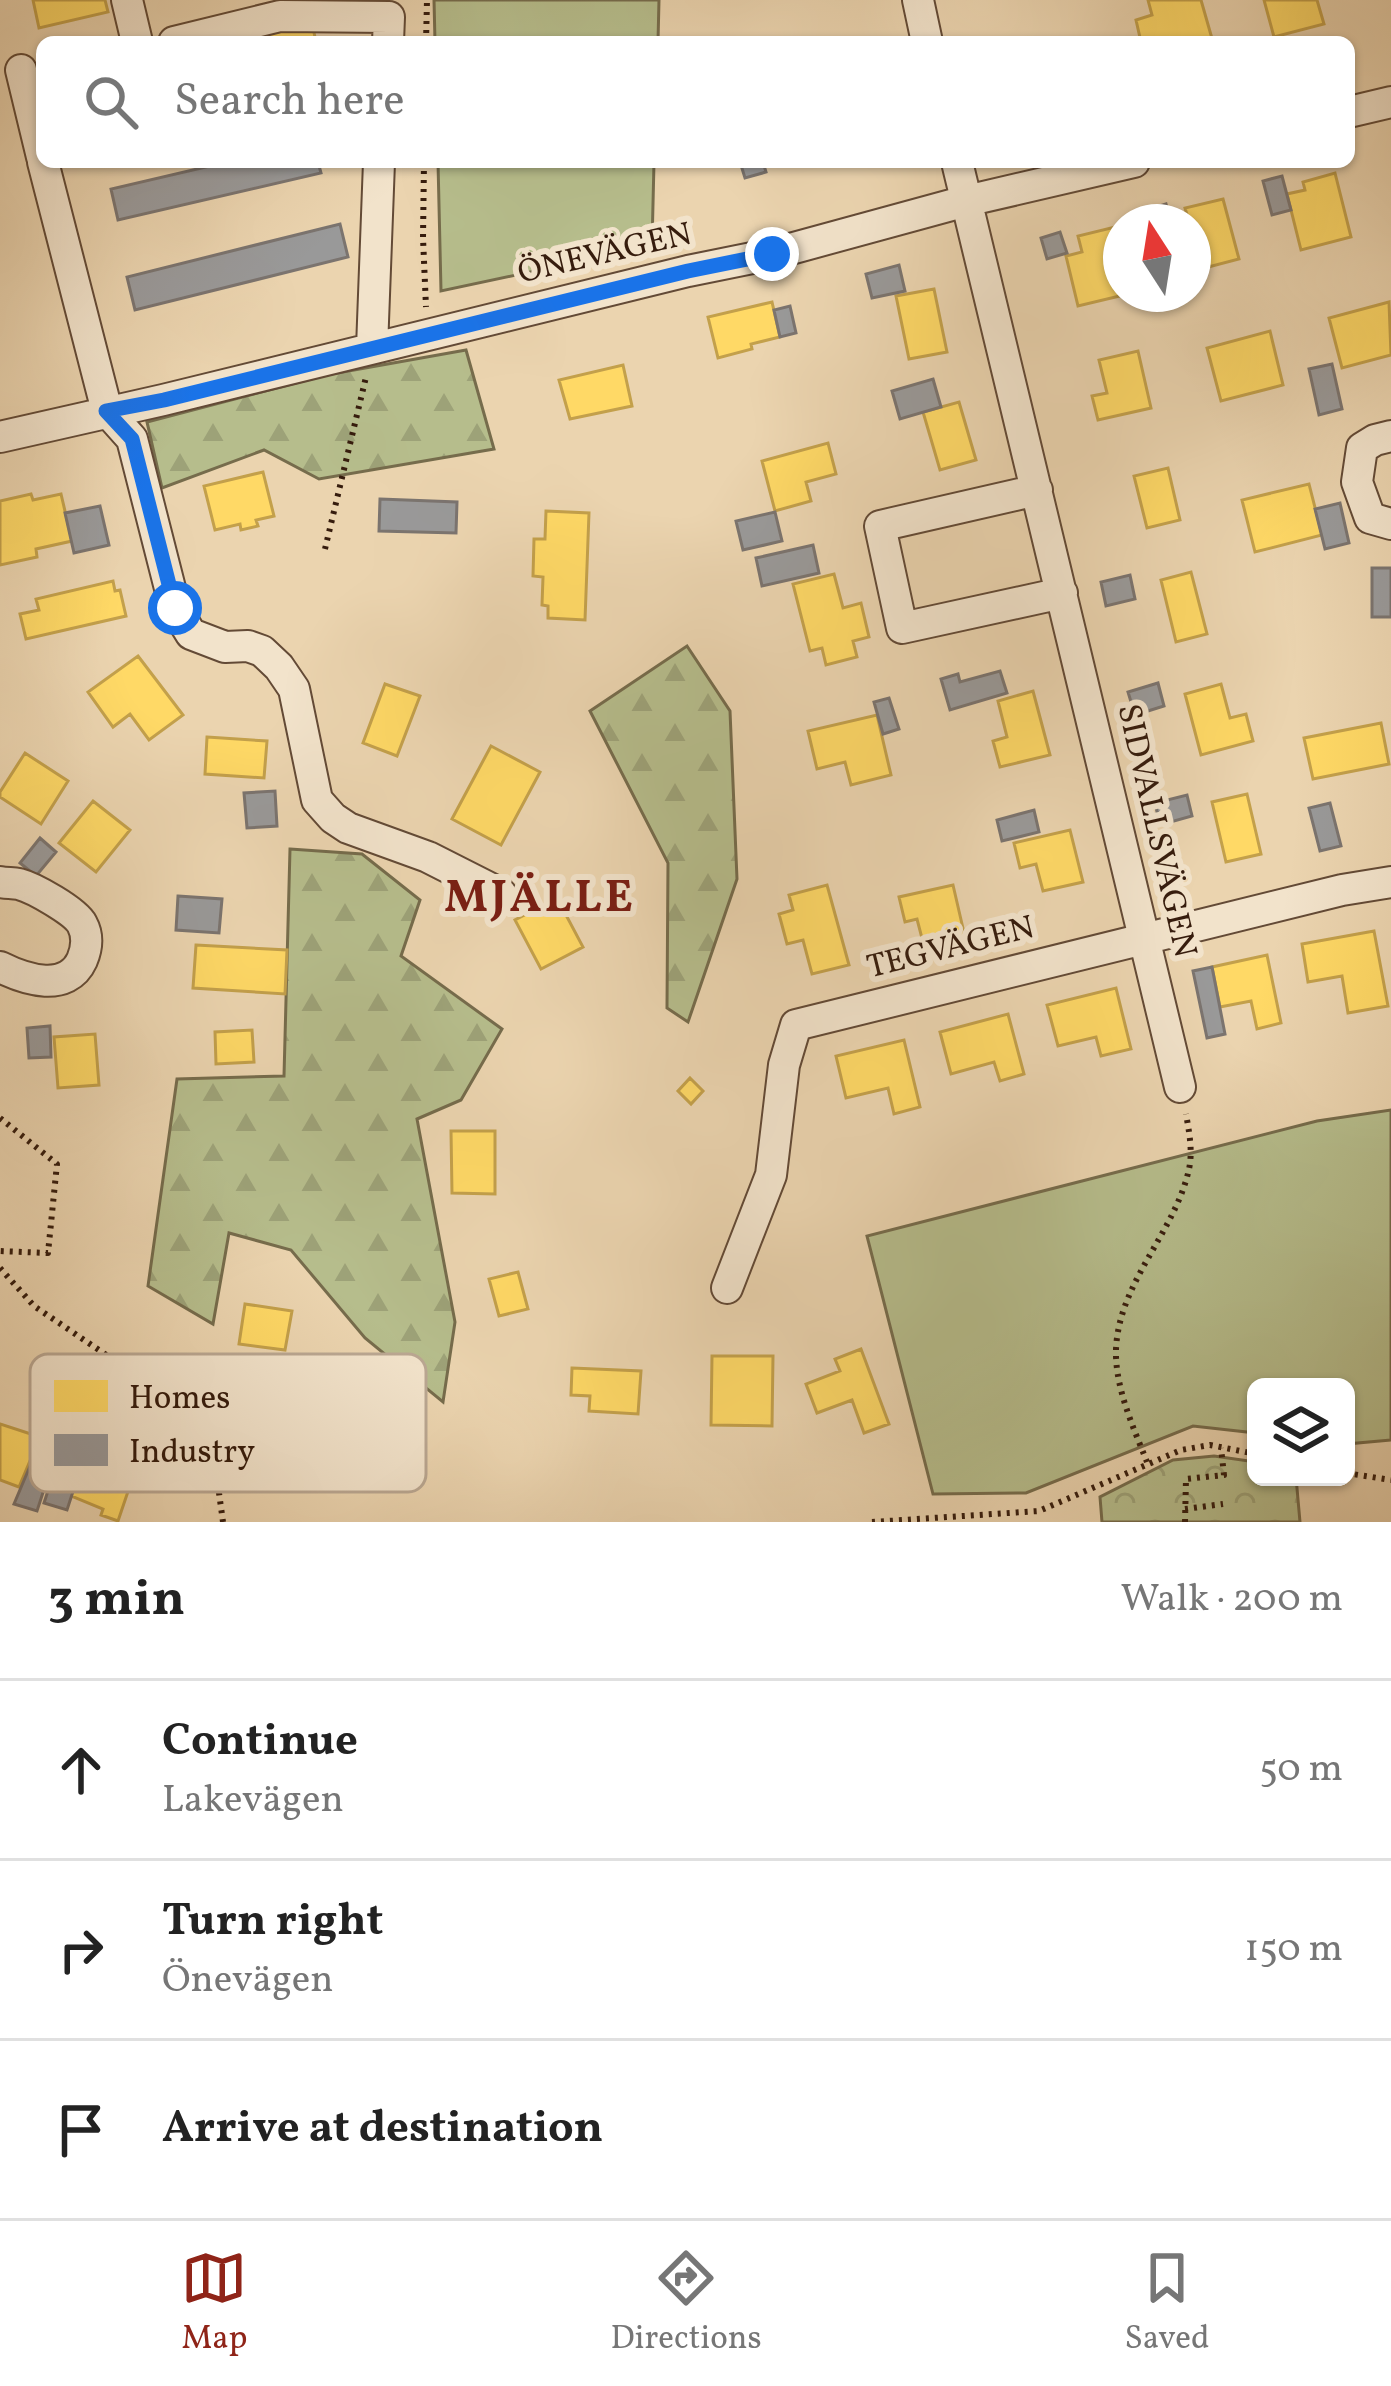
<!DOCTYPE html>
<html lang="en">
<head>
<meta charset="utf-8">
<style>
	body { margin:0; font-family:Vollkorn,serif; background:#f2f2f2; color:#222 }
	.controls { position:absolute; right:36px; bottom:36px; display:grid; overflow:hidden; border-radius:18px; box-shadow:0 3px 9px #0004 }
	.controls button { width:108px; height:108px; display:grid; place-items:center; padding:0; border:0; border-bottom:3px solid #e0e0e0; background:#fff; color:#222; font:60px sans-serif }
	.compass { position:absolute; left:1103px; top:204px; width:108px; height:108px; border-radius:50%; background:#fff; box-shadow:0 3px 9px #0004; rotate:348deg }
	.stop { position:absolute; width:36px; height:36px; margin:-27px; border:9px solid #1a73e8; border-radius:50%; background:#fff }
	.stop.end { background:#1a73e8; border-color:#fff; box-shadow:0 3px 12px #0008 }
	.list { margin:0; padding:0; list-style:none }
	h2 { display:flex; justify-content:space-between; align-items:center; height:156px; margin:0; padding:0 48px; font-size:51px }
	h2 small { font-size:39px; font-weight:400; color:#767676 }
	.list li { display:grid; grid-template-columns:78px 1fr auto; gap:36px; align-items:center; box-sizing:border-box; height:180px; padding:0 48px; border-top:3px solid #e0e0e0 }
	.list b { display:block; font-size:45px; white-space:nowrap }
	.list p { margin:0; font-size:39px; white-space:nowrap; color:#767676 }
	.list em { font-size:39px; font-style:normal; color:#767676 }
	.icon { flex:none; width:66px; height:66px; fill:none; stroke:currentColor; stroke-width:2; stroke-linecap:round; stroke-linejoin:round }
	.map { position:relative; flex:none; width:1391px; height:1522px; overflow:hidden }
	.search { position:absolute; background:#fff; box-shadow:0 3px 9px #0004; left:36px; right:36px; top:36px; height:132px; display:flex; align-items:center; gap:30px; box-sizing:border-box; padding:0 42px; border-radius:18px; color:#767676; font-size:45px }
	.sheet { height:696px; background:#fff }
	nav { display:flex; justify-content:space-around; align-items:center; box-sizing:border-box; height:168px; border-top:3px solid #e0e0e0; background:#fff; font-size:33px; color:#767676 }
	nav a { display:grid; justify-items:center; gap:6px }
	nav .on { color:#8f2418 }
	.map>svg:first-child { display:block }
</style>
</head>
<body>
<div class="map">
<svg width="1391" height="1522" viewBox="0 0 1391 1522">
	<defs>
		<pattern id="forest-firs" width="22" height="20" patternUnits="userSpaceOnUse" patternTransform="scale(3)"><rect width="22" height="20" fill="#b6bd8c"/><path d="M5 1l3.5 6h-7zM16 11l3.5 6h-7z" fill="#9da278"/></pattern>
		<pattern id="park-crowns" width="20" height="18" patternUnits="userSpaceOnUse" patternTransform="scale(3)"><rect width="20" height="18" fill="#b6bd8c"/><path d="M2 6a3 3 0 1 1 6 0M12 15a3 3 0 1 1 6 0" fill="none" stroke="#9da278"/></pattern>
	</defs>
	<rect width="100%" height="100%" fill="#ebd4af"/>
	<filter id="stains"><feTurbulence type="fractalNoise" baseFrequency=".00167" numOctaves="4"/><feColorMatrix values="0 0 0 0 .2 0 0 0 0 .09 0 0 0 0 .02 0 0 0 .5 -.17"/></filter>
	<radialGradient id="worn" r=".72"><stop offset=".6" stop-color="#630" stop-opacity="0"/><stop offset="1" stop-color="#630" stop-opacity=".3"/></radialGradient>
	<!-- grass -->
	<path fill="#b6bd8c" stroke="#766c4c" stroke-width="3" d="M 434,0 L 659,0 L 658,42 L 435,42 Z
		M 438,162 L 654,162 L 652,246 L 441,291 Z
		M 1391,1110 L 1391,1440 L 1346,1444 L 1346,1387 L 1256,1387 L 1256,1433 L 1193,1426 L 1026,1493 L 933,1494 L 867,1236 L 1317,1121 Z"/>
	<!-- forest -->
	<path fill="url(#forest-firs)" stroke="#766c4c" stroke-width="3" d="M 466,350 L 494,449 L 319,479 L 264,450 L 162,488 L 147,422 L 326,375 Z
		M 687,646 L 730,711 L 737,879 L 688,1022 L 667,1008 L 668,863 L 590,711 Z
		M 290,849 L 362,854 L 420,900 L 401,956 L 502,1029 L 461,1100 L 417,1119 L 455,1322 L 443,1402 L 365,1338 L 291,1250 L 229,1233 L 213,1324 L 148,1286 L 177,1079 L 284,1076 Z"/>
	<!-- park -->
	<path fill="url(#park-crowns)" stroke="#766c4c" stroke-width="3" d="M 1214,1456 L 1256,1462 L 1256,1477 L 1296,1477 L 1300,1522 L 1102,1522 L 1100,1497 L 1173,1460 Z"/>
	<!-- homes -->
	<path fill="#ffd966" stroke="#c3a04b" stroke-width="3" d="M 33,0 L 105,0 L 108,12 L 39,28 Z
		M 1148,0 L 1201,0 L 1213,42 L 1141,42 L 1136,20 L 1152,15 Z
		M 1264,0 L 1317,0 L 1324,24 L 1274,37 Z
		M 312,23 L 316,42 L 217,42 Z
		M 1335,173 L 1351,237 L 1301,250 L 1287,194 L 1305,190 L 1303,182 Z
		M 1223,199 L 1239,259 L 1193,271 L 1193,222 L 1189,222 L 1185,208 Z
		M 1115,227 L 1121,252 L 1121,294 L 1128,294 L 1078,306 L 1066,256 L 1082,252 L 1078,236 Z
		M 934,289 L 947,352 L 909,359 L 896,296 Z
		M 772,302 L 780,337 L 751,344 L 752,349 L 718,358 L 708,317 Z
		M 1389,302 L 1391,355 L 1342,368 L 1329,318 Z
		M 1270,331 L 1283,385 L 1221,401 L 1207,348 Z
		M 1138,351 L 1151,408 L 1098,420 L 1092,396 L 1107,393 L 1099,360 Z
		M 623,365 L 632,406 L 570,419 L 559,380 Z
		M 959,402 L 976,460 L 940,470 L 923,412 Z
		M 828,443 L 836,474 L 806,482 L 811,501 L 775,511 L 762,461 Z
		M 1168,468 L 1180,520 L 1147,528 L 1134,476 Z
		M 263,472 L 274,516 L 256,520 L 258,526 L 241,530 L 240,524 L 215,530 L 204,486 Z
		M 1309,484 L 1322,535 L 1255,552 L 1242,500 Z
		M 31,494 L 33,500 L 61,494 L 72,541 L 36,549 L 37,557 L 0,565 L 0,501 Z
		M 546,511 L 589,513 L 585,620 L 548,618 L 548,606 L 542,605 L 543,577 L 533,576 L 534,539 L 545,539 Z
		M 1191,572 L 1207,634 L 1176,642 L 1161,580 Z
		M 834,574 L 843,608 L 861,603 L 869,637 L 853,641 L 857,657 L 826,665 L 822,648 L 810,651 L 793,584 Z
		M 113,581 L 115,591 L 120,590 L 126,616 L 26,639 L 20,614 L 39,610 L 36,599 Z
		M 138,656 L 183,715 L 149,740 L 130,714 L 113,727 L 88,692 Z
		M 385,684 L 420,696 L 397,756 L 363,743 Z
		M 1221,684 L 1230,718 L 1246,714 L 1253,741 L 1201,755 L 1185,694 Z
		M 1033,691 L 1050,755 L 1000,767 L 993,741 L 1007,737 L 998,701 Z
		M 877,715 L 891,775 L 851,785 L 845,762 L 817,769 L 808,731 Z
		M 1381,723 L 1389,764 L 1313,779 L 1304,738 Z
		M 207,737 L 267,741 L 264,778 L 205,774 Z
		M 491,746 L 540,772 L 501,845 L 452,819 Z
		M 25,753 L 68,781 L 41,824 L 0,797 L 0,792 Z
		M 1247,794 L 1261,854 L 1226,862 L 1212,802 Z
		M 93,801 L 130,830 L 96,872 L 59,843 Z
		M 1070,830 L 1083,882 L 1043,891 L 1036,864 L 1020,868 L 1014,843 Z
		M 827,885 L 849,965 L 812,974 L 803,940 L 787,944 L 779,914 L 793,910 L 789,895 Z
		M 953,885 L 965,937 L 924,946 L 917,919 L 905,922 L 899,897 Z
		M 557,898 L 583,947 L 541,969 L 515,920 Z
		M 1374,931 L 1388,1006 L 1348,1013 L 1342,976 L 1308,982 L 1302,944 Z
		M 196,945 L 287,950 L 285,994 L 193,988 Z
		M 1267,955 L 1281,1023 L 1257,1029 L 1251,1001 L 1220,1007 L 1212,967 Z
		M 1116,988 L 1131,1049 L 1101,1056 L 1096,1037 L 1058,1046 L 1047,1005 Z
		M 1008,1014 L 1024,1074 L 1000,1081 L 994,1062 L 951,1074 L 940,1032 Z
		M 252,1030 L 254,1062 L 216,1064 L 215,1032 Z
		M 95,1034 L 99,1085 L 58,1088 L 54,1037 Z
		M 904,1040 L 920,1107 L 894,1114 L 888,1088 L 846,1098 L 836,1056 Z
		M 690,1078 L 703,1091 L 691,1104 L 678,1091 Z
		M 451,1131 L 495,1131 L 495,1194 L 452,1193 Z
		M 518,1272 L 528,1309 L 499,1316 L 489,1279 Z
		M 245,1304 L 292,1311 L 285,1350 L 239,1344 Z
		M 861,1349 L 889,1424 L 864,1433 L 852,1400 L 817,1413 L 806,1384 L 840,1371 L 835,1359 Z
		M 712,1356 L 773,1356 L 772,1426 L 711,1425 Z
		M 572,1368 L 641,1371 L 638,1414 L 589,1411 L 590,1396 L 571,1395 Z
		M 0,1424 L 40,1437 L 19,1487 L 0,1480 Z
		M 87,1445 L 138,1462 L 118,1521 L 101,1515 L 103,1509 L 71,1496 Z"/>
	<!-- industry -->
	<path fill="#999" stroke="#7b746f" stroke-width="3" d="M 227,162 L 318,162 L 321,173 L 118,220 L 111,189 Z
		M 740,162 L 763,162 L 766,172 L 745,178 Z
		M 1282,176 L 1291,210 L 1272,215 L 1263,181 Z
		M 1166,204 L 1171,222 L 1141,222 L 1138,213 Z
		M 340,224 L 348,257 L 135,310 L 127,277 Z
		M 1060,232 L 1067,253 L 1047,259 L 1041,238 Z
		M 899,265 L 905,291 L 872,298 L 866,274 Z
		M 790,306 L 796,333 L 780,337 L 774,310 Z
		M 1332,364 L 1342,409 L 1319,415 L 1309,369 Z
		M 933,379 L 941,407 L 900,419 L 892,391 Z
		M 380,499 L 457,502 L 456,533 L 379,531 Z
		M 1340,503 L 1349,543 L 1325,549 L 1315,509 Z
		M 100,506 L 109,545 L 74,553 L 65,513 Z
		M 775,512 L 782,541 L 743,550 L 736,521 Z
		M 813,545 L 819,573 L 762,586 L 756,558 Z
		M 1372,568 L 1391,568 L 1391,617 L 1372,617 Z
		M 1130,575 L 1135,599 L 1106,606 L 1101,582 Z
		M 1000,671 L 1007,693 L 950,710 L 941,679 L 958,674 L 960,682 Z
		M 1158,683 L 1164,706 L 1135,715 L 1128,692 Z
		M 889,698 L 899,729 L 883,734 L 874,702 Z
		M 275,791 L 277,826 L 247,828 L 244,793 Z
		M 1187,795 L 1192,816 L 1160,825 L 1155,803 Z
		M 1330,803 L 1341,846 L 1320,851 L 1309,808 Z
		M 1034,810 L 1039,832 L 1002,841 L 997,820 Z
		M 40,838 L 56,852 L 36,876 L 20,863 Z
		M 178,896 L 222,899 L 219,933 L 176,930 Z
		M 1212,967 L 1225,1034 L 1207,1038 L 1193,971 Z
		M 50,1026 L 51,1057 L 29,1058 L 27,1028 Z
		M 33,1459 L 52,1465 L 37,1511 L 14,1504 Z
		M 57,1463 L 80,1470 L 67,1510 L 44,1503 Z"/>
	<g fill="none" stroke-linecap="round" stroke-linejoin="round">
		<defs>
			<path id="minor" d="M 127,0 L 137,42
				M 918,0 L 927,42
				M 174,42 L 280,16 L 389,17 L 388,42
				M 21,70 L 42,157
				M 1349,112 L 1391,102
				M 43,162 L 107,411 L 132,439 L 175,608 L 191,634 L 225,647 L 248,646 L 262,651 L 279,667 L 294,689 L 317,800 L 333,818 L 348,828 L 428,857 L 501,894
				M 957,162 L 1180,1087
				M 372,348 L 379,162
				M 1391,436 L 1375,440 L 1362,448 L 1357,482 L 1370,518 L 1391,524
				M 0,437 L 163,400 L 688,271 L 772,254 L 966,201 L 1134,162
				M 1037,490 L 880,526 L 902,628 L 1062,593
				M 0,882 C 6,883 13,883 19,884 C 34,888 75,911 82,924 C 88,935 87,948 82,960 C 67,993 26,980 0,967
				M 727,1288 L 771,1175 L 784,1065 L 796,1025 L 1342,890 L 1391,882"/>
		</defs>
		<!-- minor casing -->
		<use href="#minor" stroke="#634a36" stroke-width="34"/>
		<!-- path -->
		<path stroke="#361c0d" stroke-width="6" stroke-dasharray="3 6" stroke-linecap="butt" d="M 426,42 L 427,0
			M 424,162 L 423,238 L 426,307
			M 325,549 L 366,377
			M 0,1118 L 57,1164 L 48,1253 L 0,1251
			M 0,1268 L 34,1306 L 152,1386 L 192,1420 L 216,1471 L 223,1522
			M 1147,1462 C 1132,1424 1111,1379 1117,1338 C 1125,1276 1176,1229 1189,1169 C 1193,1151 1189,1131 1186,1114
			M 1346,1473 L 1391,1480
			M 1185,1509 L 1223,1504
			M 872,1522 L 1039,1511 L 1181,1450 L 1210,1445 L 1256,1454
			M 1185,1522 L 1186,1479 L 1224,1475 L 1221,1448"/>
		<!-- minor -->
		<use href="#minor" stroke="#f2e3cb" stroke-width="30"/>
	</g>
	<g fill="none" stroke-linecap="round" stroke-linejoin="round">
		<!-- route -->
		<path stroke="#1a73e8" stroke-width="15" d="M 175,608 L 132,439 L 106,411 L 164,400 L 688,271 L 772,254"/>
	</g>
	<g text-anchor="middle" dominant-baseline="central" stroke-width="12" stroke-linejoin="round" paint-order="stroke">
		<!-- street labels -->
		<g font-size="33" fill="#361c0d" stroke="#f2e3cb">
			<text transform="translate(605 255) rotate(-13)">ÖNEVÄGEN</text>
			<text transform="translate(1155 831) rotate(77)">SIDVALLSVÄGEN</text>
			<text transform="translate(951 949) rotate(-14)">TEGVÄGEN</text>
		</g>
		<!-- district labels -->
		<g font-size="45" font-weight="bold" letter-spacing="3" fill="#7a1f14" stroke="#f2e3cb">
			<text x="540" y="899">MJÄLLE</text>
		</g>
	</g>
	<!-- legend -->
	<rect x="30" y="1354" width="396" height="138" rx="18" fill="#f2e3cb" stroke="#baa792" stroke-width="3"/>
	<rect x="54" y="1380" width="54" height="32" fill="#ffd966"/>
	<rect x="54" y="1434" width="54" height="32" fill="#999"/>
	<g font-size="33" fill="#361c0d">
		<text x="129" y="1408">Homes</text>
		<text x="129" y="1462">Industry</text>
	</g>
	<rect width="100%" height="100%" filter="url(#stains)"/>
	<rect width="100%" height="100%" fill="url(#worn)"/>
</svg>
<div class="controls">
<button><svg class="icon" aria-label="layers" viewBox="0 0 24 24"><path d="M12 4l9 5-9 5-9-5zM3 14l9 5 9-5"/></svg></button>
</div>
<svg class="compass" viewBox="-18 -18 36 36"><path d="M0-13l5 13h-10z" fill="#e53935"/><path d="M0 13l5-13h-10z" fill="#767676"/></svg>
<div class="stop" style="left:175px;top:608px"></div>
<div class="stop end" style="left:772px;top:254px"></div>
<div class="search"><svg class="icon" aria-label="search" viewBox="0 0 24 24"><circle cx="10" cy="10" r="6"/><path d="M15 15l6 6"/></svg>Search here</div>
</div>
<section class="sheet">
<h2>3 min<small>Walk · 200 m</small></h2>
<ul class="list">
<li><svg class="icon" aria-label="ahead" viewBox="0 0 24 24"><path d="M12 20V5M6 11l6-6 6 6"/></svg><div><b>Continue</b><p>Lakevägen</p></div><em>50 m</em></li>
<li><svg class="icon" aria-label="right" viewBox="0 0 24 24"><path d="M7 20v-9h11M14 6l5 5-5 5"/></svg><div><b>Turn right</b><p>Önevägen</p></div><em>150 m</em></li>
<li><svg class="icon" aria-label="arrive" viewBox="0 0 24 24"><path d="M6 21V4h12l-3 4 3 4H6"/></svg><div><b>Arrive at destination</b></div></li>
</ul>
</section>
<nav>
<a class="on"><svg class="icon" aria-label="map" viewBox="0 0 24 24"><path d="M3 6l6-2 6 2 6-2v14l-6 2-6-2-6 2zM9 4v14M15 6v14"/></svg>Map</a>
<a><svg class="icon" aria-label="directions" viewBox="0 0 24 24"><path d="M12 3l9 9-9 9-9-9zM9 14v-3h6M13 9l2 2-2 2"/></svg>Directions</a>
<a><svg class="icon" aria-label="saved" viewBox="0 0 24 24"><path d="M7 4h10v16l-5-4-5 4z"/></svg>Saved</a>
</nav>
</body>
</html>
